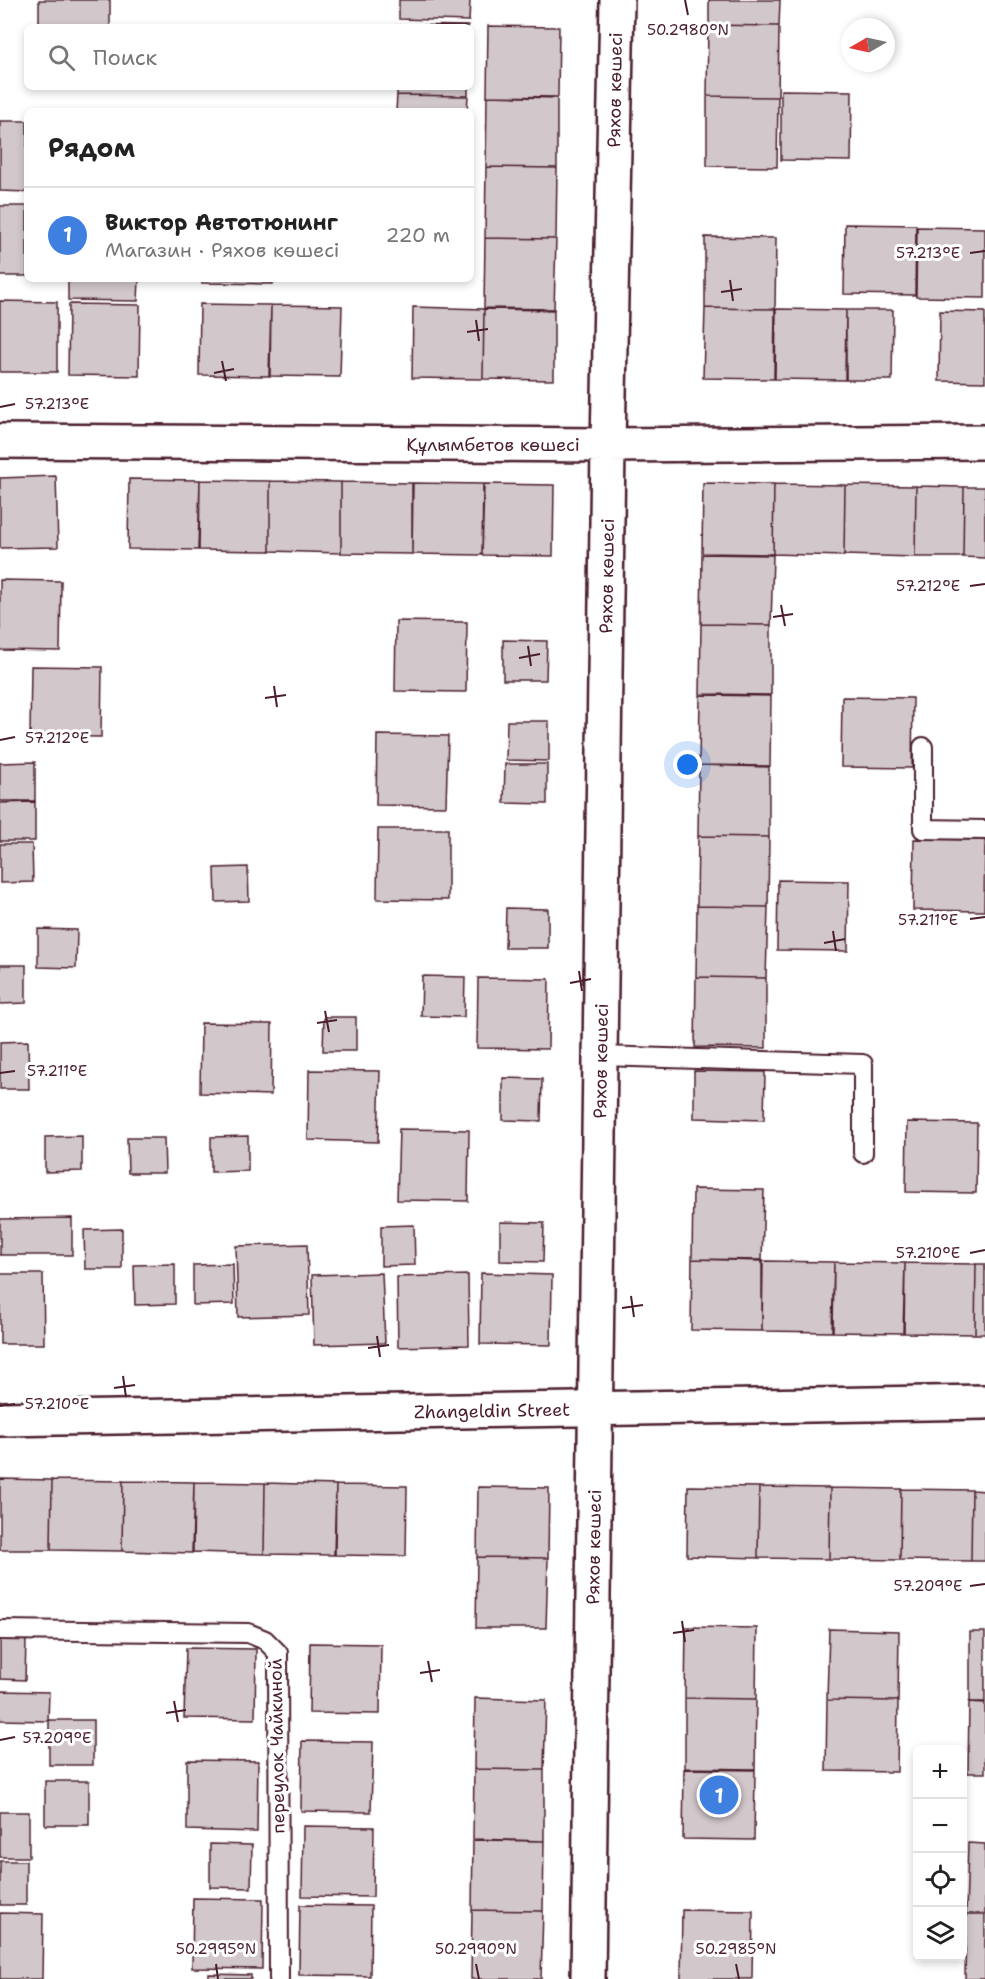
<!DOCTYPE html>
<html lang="ru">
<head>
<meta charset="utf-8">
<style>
	body { margin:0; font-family:"Shantell Sans",sans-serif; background:#f6f6f6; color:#222 }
	.controls { position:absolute; right:18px; bottom:18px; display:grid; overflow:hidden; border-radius:9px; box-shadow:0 3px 9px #0003 }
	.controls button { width:54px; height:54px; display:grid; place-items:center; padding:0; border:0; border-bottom:2px solid #e0e0e0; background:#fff; color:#222; font:30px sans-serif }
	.compass { position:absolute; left:841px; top:18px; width:54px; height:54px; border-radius:50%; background:#fff; box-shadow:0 3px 9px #0003; rotate:261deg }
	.you { position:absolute; left:688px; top:765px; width:21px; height:21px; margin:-15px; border:4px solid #fff; border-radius:50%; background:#1a73e8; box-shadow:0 0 0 9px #1a73e833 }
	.badge { display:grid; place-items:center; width:39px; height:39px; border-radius:50%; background:#111827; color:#fff; font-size:20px; font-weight:700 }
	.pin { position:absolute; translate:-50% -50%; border:3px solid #fff; box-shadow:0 2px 6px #0006 }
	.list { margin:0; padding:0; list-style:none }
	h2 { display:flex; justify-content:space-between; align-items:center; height:78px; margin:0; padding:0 24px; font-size:26px }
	h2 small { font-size:20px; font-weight:400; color:#767676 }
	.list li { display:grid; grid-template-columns:39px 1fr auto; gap:18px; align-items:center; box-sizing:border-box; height:96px; padding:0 24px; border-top:2px solid #e0e0e0 }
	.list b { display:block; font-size:22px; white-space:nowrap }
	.list p { margin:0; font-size:20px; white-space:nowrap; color:#767676 }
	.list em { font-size:20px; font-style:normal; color:#767676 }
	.icon { flex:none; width:33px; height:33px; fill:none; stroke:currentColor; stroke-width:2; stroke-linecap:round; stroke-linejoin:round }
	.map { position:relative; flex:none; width:985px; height:1979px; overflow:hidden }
	.search { position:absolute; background:#fff; box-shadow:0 3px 9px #0003; left:24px; top:24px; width:450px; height:66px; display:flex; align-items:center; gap:15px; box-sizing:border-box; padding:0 21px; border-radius:9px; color:#767676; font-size:22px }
	.panel { position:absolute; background:#fff; box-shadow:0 3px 9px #0003; left:24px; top:108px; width:450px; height:174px; border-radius:9px }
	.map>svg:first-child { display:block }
</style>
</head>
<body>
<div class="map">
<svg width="985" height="1979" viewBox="0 0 985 1979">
	<rect width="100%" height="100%" fill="#fff"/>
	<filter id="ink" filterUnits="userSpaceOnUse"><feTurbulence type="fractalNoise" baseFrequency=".0167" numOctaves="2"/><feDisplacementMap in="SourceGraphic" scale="12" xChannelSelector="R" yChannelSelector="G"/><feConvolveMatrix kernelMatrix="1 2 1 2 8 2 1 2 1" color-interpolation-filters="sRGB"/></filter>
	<g filter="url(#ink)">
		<!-- building -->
		<path fill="#d2c7cb" stroke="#4a1f2b" stroke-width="1.5" d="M 39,0 L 110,0 L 110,27 L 39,27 Z
			M 399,0 L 470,0 L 469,21 L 399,19 Z
			M 709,0 L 780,0 L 779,26 L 709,25 Z
			M 397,25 L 468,26 L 468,27 L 397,27 Z
			M 708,25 L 779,26 L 778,97 L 707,96 Z
			M 488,26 L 559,27 L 558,97 L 487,96 Z
			M 397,87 L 468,87 L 468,96 L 397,95 Z
			M 781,90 L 852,91 L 851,161 L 781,160 Z
			M 397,95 L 468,96 L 467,111 L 396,111 Z
			M 487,96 L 557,98 L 557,168 L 486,167 Z
			M 707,96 L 778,97 L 777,167 L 707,166 Z
			M 0,121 L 27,121 L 27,192 L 0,191 Z
			M 486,167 L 557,168 L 556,239 L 485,238 Z
			M 0,206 L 27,206 L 27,276 L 0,276 Z
			M 845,224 L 916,225 L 915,295 L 844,294 Z
			M 917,227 L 985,228 L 985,298 L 916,297 Z
			M 705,237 L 776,238 L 775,309 L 705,308 Z
			M 485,238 L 556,239 L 554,309 L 484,308 Z
			M 68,279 L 139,279 L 138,301 L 68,300 Z
			M 202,279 L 273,279 L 273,284 L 202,283 Z
			M 0,301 L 57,302 L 57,372 L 0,372 Z
			M 69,304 L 140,305 L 139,376 L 68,375 Z
			M 200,304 L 271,305 L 269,376 L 199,375 Z
			M 271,305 L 342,306 L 340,377 L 270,376 Z
			M 413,307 L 484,309 L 483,379 L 412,378 Z
			M 705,308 L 775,309 L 774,379 L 703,378 Z
			M 484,309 L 554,310 L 554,380 L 483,379 Z
			M 776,309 L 846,310 L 845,380 L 775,379 Z
			M 846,310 L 893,310 L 892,380 L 846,380 Z
			M 940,311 L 985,312 L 985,382 L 939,381 Z
			M 56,476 L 58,547 L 0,548 L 0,478 Z
			M 129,479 L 200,480 L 198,550 L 128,549 Z
			M 200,480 L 270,481 L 270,551 L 199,550 Z
			M 270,481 L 341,482 L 341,553 L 270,551 Z
			M 341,482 L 412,483 L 412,554 L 341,553 Z
			M 413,483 L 483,484 L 482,555 L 412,554 Z
			M 703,483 L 774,484 L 773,554 L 702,553 Z
			M 484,484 L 554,485 L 553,556 L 482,555 Z
			M 774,484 L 845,485 L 844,556 L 773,554 Z
			M 845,485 L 916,486 L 915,557 L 844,555 Z
			M 916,486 L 964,487 L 963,557 L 915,557 Z
			M 964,487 L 985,487 L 985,558 L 963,557 Z
			M 702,554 L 773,555 L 771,625 L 701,624 Z
			M 0,580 L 61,581 L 60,651 L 0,650 Z
			M 396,621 L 467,622 L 466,692 L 395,691 Z
			M 701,624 L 771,625 L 771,695 L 700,694 Z
			M 503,640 L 547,641 L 546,680 L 503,680 Z
			M 31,666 L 102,667 L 101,737 L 30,736 Z
			M 700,695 L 771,696 L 770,766 L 699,765 Z
			M 842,697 L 913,698 L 912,768 L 841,767 Z
			M 507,721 L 549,721 L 549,761 L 506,760 Z
			M 377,735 L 448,736 L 446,806 L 376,805 Z
			M 35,762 L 35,801 L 0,801 L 0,763 Z
			M 505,764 L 547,764 L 547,804 L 504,803 Z
			M 699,765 L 769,767 L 769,837 L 698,836 Z
			M 35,802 L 35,841 L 0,841 L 0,803 Z
			M 378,829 L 448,829 L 448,900 L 377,899 Z
			M 698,836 L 769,837 L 768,907 L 697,906 Z
			M 914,839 L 985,840 L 984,911 L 913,910 Z
			M 0,844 L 32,844 L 33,882 L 0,883 Z
			M 248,867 L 249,901 L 216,902 L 215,868 Z
			M 778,880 L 849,881 L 848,951 L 777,950 Z
			M 697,906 L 768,907 L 766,978 L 696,977 Z
			M 506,908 L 548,909 L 548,948 L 505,948 Z
			M 38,929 L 77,930 L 76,968 L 38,967 Z
			M 0,965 L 26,965 L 26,1003 L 0,1004 Z
			M 422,976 L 465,977 L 464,1017 L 421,1016 Z
			M 696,977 L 766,978 L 766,1048 L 695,1047 Z
			M 478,978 L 549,979 L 548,1049 L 477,1048 Z
			M 324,1017 L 356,1017 L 356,1051 L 323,1051 Z
			M 201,1023 L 272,1024 L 271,1095 L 200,1093 Z
			M 28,1041 L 29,1089 L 0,1089 L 0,1042 Z
			M 309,1070 L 380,1071 L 378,1142 L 308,1140 Z
			M 694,1071 L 765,1072 L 764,1120 L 694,1118 Z
			M 503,1078 L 542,1079 L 541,1121 L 503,1120 Z
			M 907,1122 L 977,1123 L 976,1193 L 906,1192 Z
			M 399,1129 L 469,1130 L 468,1201 L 397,1200 Z
			M 82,1136 L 82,1171 L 45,1172 L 45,1137 Z
			M 248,1136 L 248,1171 L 211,1172 L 211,1137 Z
			M 127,1138 L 164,1138 L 165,1173 L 128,1173 Z
			M 693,1189 L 764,1190 L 762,1260 L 692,1259 Z
			M 72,1218 L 72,1255 L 0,1255 L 0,1219 Z
			M 500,1222 L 544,1223 L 543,1262 L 500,1261 Z
			M 414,1225 L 415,1265 L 381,1266 L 381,1226 Z
			M 122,1229 L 122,1269 L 85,1269 L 84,1230 Z
			M 307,1244 L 309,1315 L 238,1317 L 236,1246 Z
			M 692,1259 L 762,1261 L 762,1331 L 691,1330 Z
			M 763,1261 L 834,1262 L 832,1332 L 762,1331 Z
			M 834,1262 L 905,1263 L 903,1333 L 833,1332 Z
			M 905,1263 L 976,1264 L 975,1334 L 904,1333 Z
			M 175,1264 L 175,1304 L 135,1305 L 134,1265 Z
			M 233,1264 L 234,1304 L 193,1305 L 193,1265 Z
			M 976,1264 L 985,1264 L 985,1334 L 975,1334 Z
			M 382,1273 L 385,1343 L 314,1345 L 312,1275 Z
			M 481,1273 L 552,1275 L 551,1345 L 480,1344 Z
			M 0,1274 L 43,1274 L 44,1344 L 0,1344 Z
			M 468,1275 L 469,1345 L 398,1347 L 397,1277 Z
			M 0,1479 L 52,1480 L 51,1550 L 0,1550 Z
			M 52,1480 L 123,1481 L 122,1551 L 51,1550 Z
			M 123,1481 L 194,1482 L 192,1553 L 122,1551 Z
			M 194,1482 L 265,1483 L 264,1554 L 193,1552 Z
			M 265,1483 L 336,1485 L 334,1555 L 264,1554 Z
			M 336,1485 L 407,1486 L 406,1556 L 335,1555 Z
			M 688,1486 L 759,1487 L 758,1558 L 687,1556 Z
			M 478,1487 L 549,1488 L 548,1558 L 477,1557 Z
			M 759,1487 L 830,1488 L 829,1559 L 758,1558 Z
			M 830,1488 L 901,1489 L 900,1560 L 829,1559 Z
			M 901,1489 L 972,1490 L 971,1561 L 900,1560 Z
			M 972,1490 L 985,1491 L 985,1561 L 971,1561 Z
			M 477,1557 L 548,1558 L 546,1628 L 476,1628 Z
			M 686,1627 L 757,1628 L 756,1699 L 685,1698 Z
			M 829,1629 L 899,1631 L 898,1701 L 827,1700 Z
			M 970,1632 L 985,1632 L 985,1702 L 970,1702 Z
			M 0,1640 L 26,1640 L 25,1680 L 0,1679 Z
			M 310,1643 L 381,1644 L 380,1714 L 309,1713 Z
			M 186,1648 L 256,1649 L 255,1719 L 184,1718 Z
			M 0,1691 L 49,1692 L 48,1721 L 0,1720 Z
			M 475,1698 L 546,1700 L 544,1770 L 474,1769 Z
			M 685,1698 L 756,1699 L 755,1769 L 685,1768 Z
			M 827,1700 L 898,1701 L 897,1772 L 826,1771 Z
			M 969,1702 L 985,1703 L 985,1773 L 968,1773 Z
			M 49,1720 L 93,1720 L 93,1765 L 49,1765 Z
			M 302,1741 L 373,1742 L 371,1812 L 301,1811 Z
			M 187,1760 L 258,1761 L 257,1832 L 187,1830 Z
			M 474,1769 L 544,1770 L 544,1841 L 473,1839 Z
			M 684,1769 L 755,1770 L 754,1840 L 683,1839 Z
			M 45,1781 L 89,1781 L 89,1825 L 45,1825 Z
			M 0,1812 L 29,1812 L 29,1857 L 0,1857 Z
			M 303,1826 L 374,1827 L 373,1897 L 302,1896 Z
			M 473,1840 L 544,1841 L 543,1911 L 472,1910 Z
			M 968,1843 L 985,1844 L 985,1914 L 966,1914 Z
			M 210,1844 L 252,1845 L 251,1888 L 210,1887 Z
			M 0,1861 L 26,1861 L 26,1905 L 0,1905 Z
			M 193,1898 L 263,1899 L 262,1969 L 192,1968 Z
			M 300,1905 L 371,1906 L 370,1976 L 299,1975 Z
			M 472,1910 L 543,1911 L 541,1979 L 471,1979 Z
			M 682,1910 L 753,1911 L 752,1979 L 681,1979 Z
			M 0,1913 L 43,1914 L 42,1979 L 0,1979 Z
			M 966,1914 L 985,1914 L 985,1979 L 965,1979 Z
			M 209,1974 L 251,1975 L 251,1979 L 209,1979 Z"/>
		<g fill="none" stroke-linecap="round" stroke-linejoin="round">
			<defs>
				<path id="service" d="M 923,747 L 923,829 L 985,830
					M 601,1056 L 863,1064 L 863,1153
					M 0,1630 L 248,1633 L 265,1640 L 278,1653 L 279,1979"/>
				<path id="minor" d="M 0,441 L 608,445 L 985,442
					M 0,1419 L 985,1402
					M 588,1979 L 608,445 L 617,0"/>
			</defs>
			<!-- service casing -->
			<use href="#service" stroke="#4a1f2b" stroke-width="22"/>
			<!-- minor casing -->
			<use href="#minor" stroke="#4a1f2b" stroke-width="38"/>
			<!-- service -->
			<use href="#service" stroke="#fff" stroke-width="18"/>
			<!-- minor -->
			<use href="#minor" stroke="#fff" stroke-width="33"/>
		</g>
	</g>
	<!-- ticks -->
	<path fill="none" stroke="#4a1f2b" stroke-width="2" d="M 685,0 L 688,15M 970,253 L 985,251M 730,280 L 733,301M 721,292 L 742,289M 476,320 L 479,341M 467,332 L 488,329M 222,361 L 226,381M 214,373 L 234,369M 0,407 L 15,404M 970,586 L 985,584M 781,605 L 785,626M 773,617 L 793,614M 528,646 L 531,666M 519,658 L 540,654M 274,686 L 277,707M 265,698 L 286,695M 0,740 L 15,737M 970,919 L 985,917M 833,931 L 836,951M 824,943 L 845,939M 579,971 L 582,991M 570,983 L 591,979M 325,1011 L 329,1032M 317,1023 L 337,1020M 0,1073 L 15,1071M 970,1253 L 985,1250M 631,1296 L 634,1317M 622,1308 L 643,1305M 377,1336 L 380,1357M 368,1348 L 389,1345M 123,1376 L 126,1397M 114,1388 L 135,1385M 0,1406 L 15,1404M 970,1586 L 985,1584M 682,1621 L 685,1642M 673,1633 L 694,1630M 428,1661 L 432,1682M 420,1673 L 440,1670M 174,1701 L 178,1722M 166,1713 L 186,1710M 0,1740 L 15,1737M 216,1964 L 218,1979M 476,1964 L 479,1979M 736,1964 L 739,1979"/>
	<g text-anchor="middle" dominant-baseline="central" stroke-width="6" stroke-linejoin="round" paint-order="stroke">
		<!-- street labels -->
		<g font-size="18" fill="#4a1f2b" stroke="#fff">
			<text transform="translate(615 90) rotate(-89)">Ряхов көшесі</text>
			<text x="493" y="445">Құлымбетов көшесі</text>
			<text transform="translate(607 576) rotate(-89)">Ряхов көшесі</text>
			<text transform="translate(601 1061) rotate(-89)">Ряхов көшесі</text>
			<text transform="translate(492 1411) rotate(-1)">Zhangeldin Street</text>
			<text transform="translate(594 1547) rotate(-89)">Ряхов көшесі</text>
			<text transform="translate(277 1746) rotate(-91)">переулок Чайкиной</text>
		</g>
	</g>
	<g font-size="15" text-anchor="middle" fill="#4a1f2b" stroke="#fff" stroke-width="6" stroke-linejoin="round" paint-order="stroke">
		<text x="688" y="35">50.2980°N</text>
		<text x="928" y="258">57.213°E</text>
		<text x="57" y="409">57.213°E</text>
		<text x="928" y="591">57.212°E</text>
		<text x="57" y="743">57.212°E</text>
		<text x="928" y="925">57.211°E</text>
		<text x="57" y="1076">57.211°E</text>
		<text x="928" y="1258">57.210°E</text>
		<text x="57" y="1409">57.210°E</text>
		<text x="928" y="1591">57.209°E</text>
		<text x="57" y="1743">57.209°E</text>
		<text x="216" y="1954">50.2995°N</text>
		<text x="476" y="1954">50.2990°N</text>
		<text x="736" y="1954">50.2985°N</text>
	</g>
</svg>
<div class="controls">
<button>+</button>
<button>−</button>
<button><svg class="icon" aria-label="locate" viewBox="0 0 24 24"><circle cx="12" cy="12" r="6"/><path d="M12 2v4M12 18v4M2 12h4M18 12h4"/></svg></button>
<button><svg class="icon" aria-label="layers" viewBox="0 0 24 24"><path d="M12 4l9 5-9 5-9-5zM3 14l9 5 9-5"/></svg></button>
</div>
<svg class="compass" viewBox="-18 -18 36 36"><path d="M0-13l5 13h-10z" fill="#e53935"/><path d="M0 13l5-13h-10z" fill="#767676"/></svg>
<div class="you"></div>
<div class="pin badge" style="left:719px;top:1795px;background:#3f7fe0">1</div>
<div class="search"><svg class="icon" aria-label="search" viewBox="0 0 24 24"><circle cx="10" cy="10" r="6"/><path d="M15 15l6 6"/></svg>Поиск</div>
<section class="panel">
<h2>Рядом<small></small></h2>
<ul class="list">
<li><span class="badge" style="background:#3f7fe0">1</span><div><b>Виктор Автотюнинг</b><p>Магазин · Ряхов көшесі</p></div><em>220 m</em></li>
</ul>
</section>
</div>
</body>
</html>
